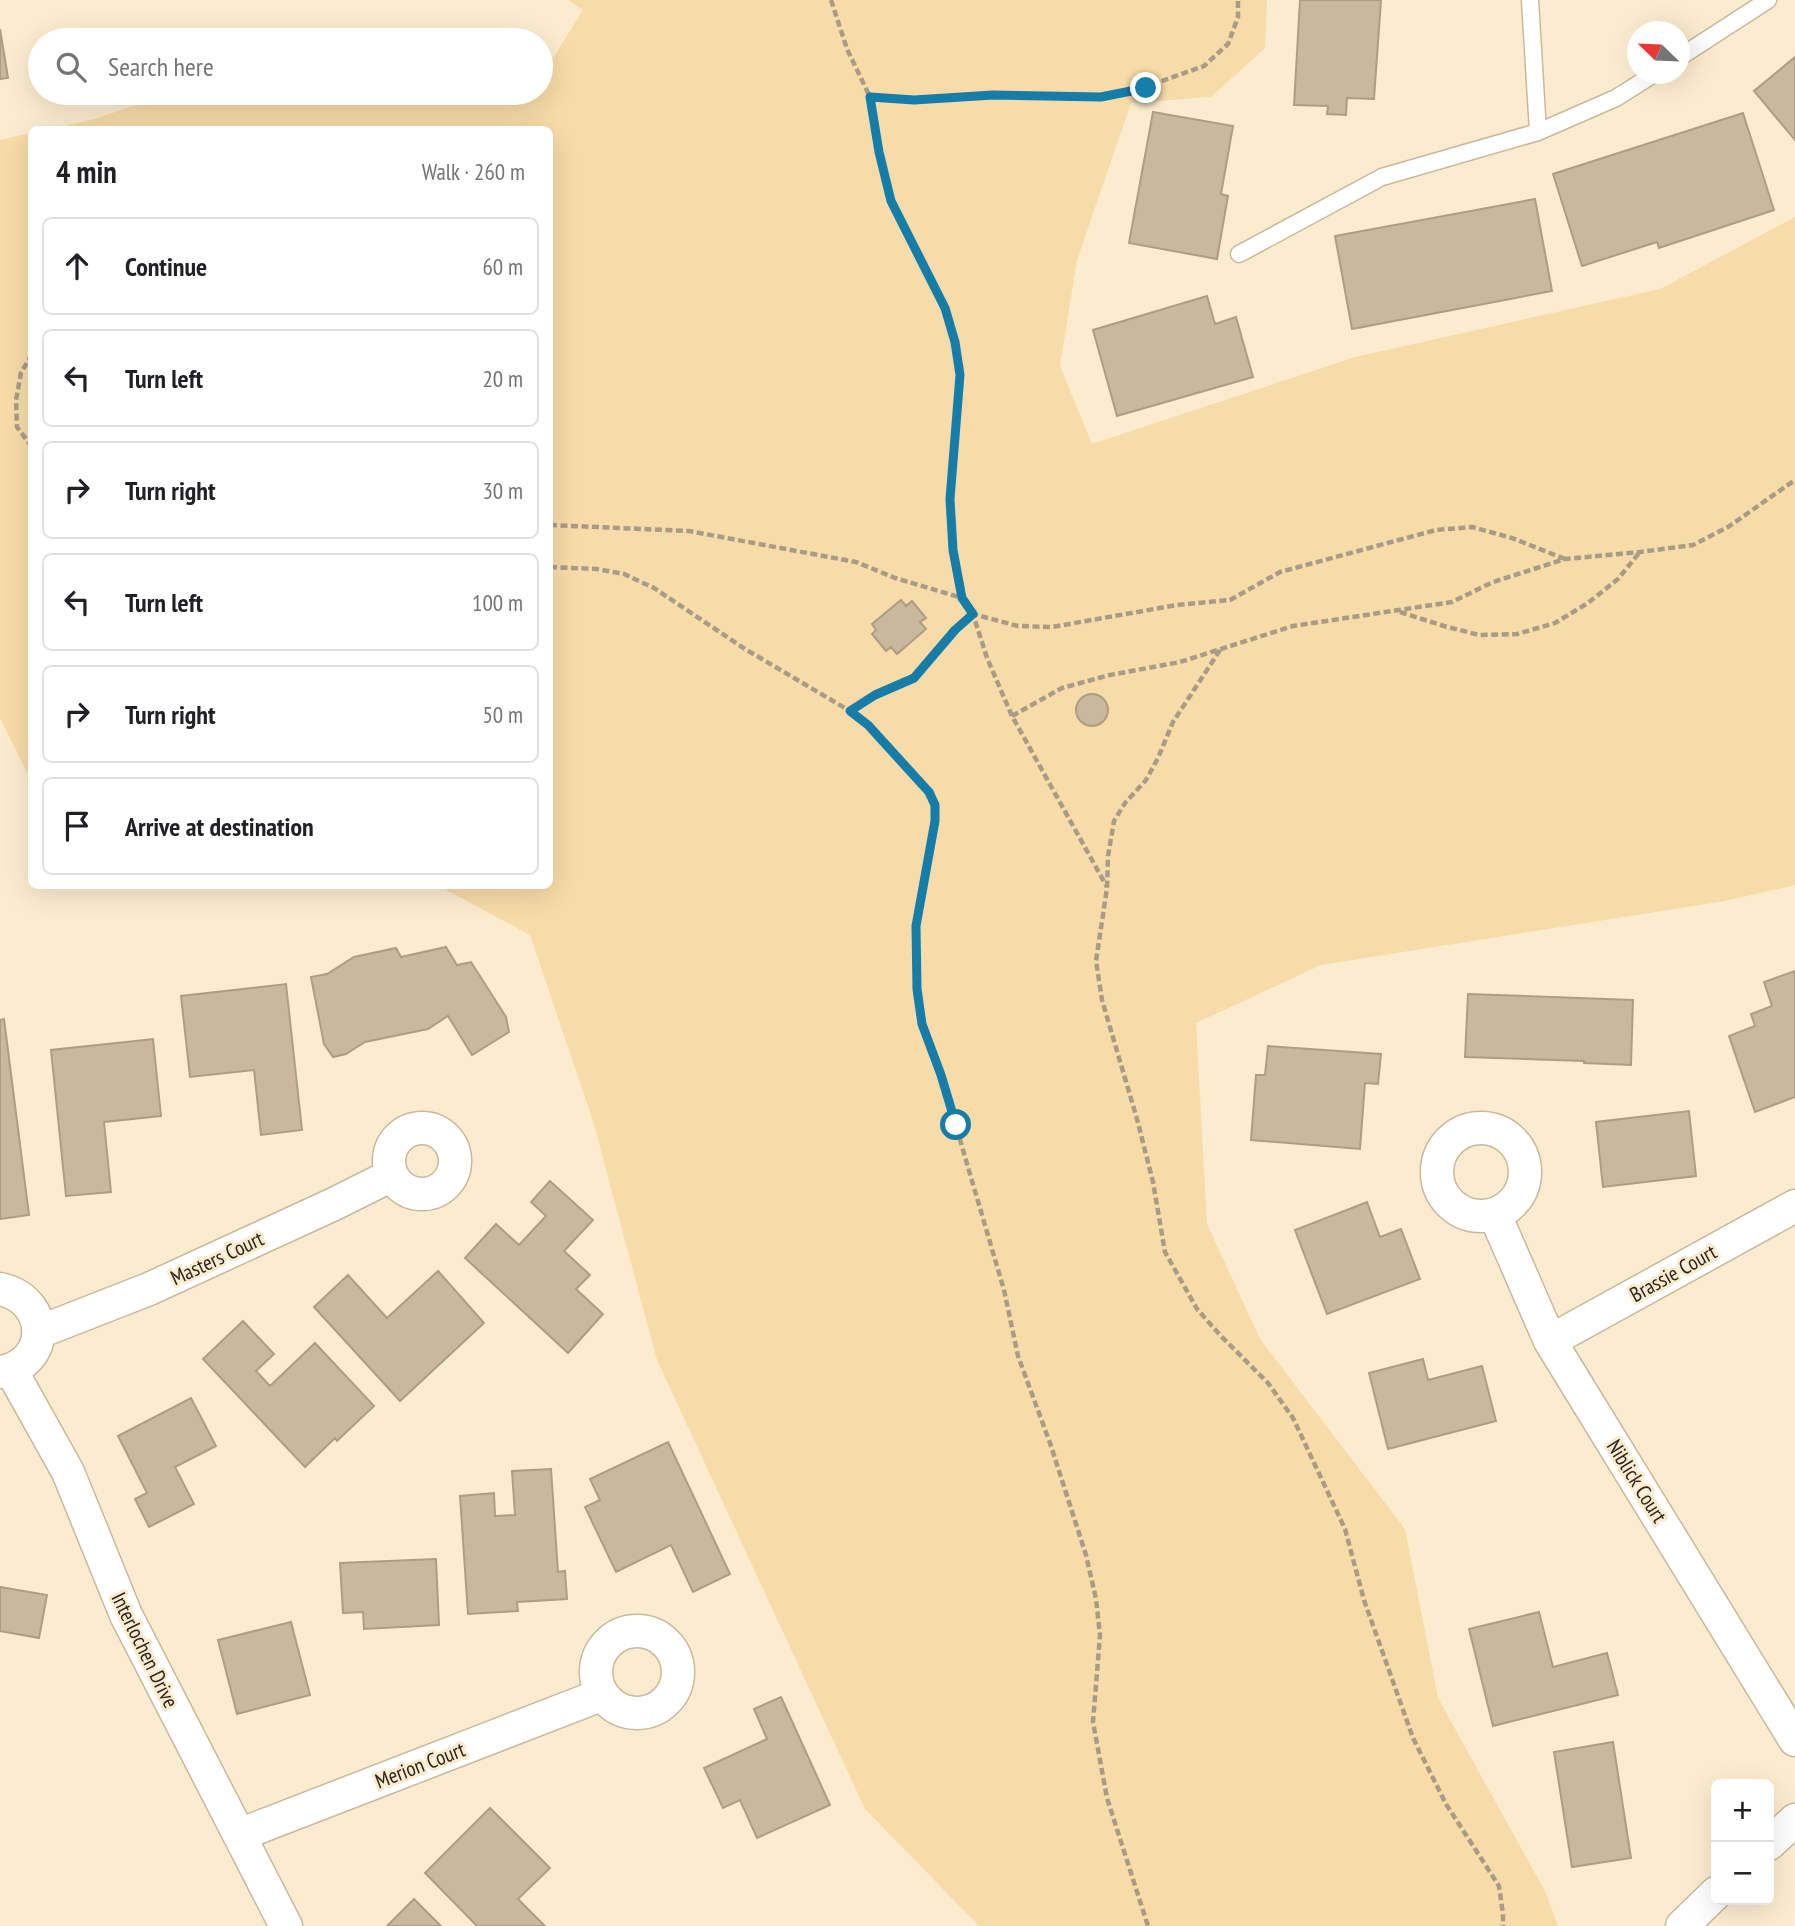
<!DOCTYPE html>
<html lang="en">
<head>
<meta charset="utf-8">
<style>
	body { margin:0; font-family:"PT Sans Narrow",sans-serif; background:#f2f2f2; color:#202124 }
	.controls { position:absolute; right:21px; bottom:21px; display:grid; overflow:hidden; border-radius:10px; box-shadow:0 7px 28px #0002 }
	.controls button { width:63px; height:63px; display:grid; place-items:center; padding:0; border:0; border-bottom:2px solid #e0e0e0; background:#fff; color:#202124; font:35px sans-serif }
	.compass { position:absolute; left:1627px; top:21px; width:63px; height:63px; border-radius:50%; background:#fff; box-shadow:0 7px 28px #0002; rotate:293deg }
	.stop { position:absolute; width:21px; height:21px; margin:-16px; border:5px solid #167da8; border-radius:50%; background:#fff }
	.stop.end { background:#167da8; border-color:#fff; box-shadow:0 2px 7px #0008 }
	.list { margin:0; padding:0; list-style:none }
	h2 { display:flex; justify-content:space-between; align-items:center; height:91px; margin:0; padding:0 28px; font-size:30px }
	h2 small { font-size:23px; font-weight:400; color:#757577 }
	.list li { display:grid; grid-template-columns:46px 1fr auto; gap:21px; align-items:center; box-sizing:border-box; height:98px; margin:0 14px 14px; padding:0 14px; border:2px solid #e0e0e0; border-radius:10px }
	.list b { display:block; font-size:26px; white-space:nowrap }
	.list em { font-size:23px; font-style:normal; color:#757577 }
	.icon { flex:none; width:38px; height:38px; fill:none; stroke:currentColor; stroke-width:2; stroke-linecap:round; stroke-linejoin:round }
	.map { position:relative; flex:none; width:1795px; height:1926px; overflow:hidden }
	.search { position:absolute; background:#fff; box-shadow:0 7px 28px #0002; left:28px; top:28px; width:525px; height:77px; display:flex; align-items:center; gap:18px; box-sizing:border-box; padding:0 24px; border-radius:38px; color:#757577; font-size:26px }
	.panel { position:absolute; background:#fff; box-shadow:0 7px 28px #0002; left:28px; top:126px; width:525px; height:763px; border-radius:10px }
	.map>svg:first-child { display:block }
</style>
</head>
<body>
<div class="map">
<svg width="1795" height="1926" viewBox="0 0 1795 1926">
	<rect width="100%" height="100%" fill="#fceccf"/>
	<!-- green -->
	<path fill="#f7dba8" d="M 568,0 L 1267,0 L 1265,48 L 1211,97 L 1131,103 L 1077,260 L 1060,366 L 1092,444 L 1355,357 L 1660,289 L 1795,217 L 1795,885 L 1725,901 L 1321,965 L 1196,1023 L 1207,1224 L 1260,1339 L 1405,1529 L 1438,1698 L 1545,1891 L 1558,1926 L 979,1926 L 865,1809 L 657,1360 L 593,1121 L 530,935 L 439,886 L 550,886 L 550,130 L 49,130 L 94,119 L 172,93 L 541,93 L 541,74 L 543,74 L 583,10 Z
		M 31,133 L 32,133 L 31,781 L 0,718 L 0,140 Z"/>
	<!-- building -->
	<path fill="#c8b89d" stroke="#ad9e83" stroke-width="2" d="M 1300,0 L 1381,0 L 1374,99 L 1347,98 L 1346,115 L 1327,114 L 1328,106 L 1294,105 Z
		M 0,29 L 8,78 L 0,79 Z
		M 1795,57 L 1795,140 L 1754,91 Z
		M 1153,112 L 1233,126 L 1221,194 L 1228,196 L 1217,259 L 1129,243 Z
		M 1743,113 L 1774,210 L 1659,248 L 1657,242 L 1582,266 L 1553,174 Z
		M 1535,199 L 1552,291 L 1352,329 L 1335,236 Z
		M 1207,296 L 1215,324 L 1236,317 L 1253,377 L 1117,416 L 1093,330 Z
		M 901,600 L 906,606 L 912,601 L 926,618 L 920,622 L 926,629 L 897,654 L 891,647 L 886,651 L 872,634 L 876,630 L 872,624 Z
		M1076 710a16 16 0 1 1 32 0a16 16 0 1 1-32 0Z
		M 446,947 L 457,965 L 471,962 L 506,1017 L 509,1032 L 472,1055 L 448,1016 L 428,1029 L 365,1042 L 346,1054 L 333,1057 L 324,1044 L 311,977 L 327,974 L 354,957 L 396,948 L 401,957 Z
		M 1795,971 L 1795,1097 L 1755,1112 L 1729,1036 L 1755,1026 L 1751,1014 L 1772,1006 L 1764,982 Z
		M 286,984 L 302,1130 L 261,1135 L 254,1070 L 190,1077 L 181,996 Z
		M 1468,994 L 1633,1000 L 1631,1065 L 1584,1063 L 1584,1061 L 1465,1057 Z
		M 4,1019 L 29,1215 L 0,1219 L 0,1020 Z
		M 153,1039 L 161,1116 L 104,1122 L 111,1192 L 66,1196 L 51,1050 Z
		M 1268,1046 L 1381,1054 L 1378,1084 L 1365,1083 L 1360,1149 L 1251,1140 L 1256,1075 L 1265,1075 Z
		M 1689,1111 L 1696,1176 L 1603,1187 L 1596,1122 Z
		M 550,1181 L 593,1220 L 564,1251 L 590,1275 L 576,1289 L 603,1314 L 568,1353 L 465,1258 L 496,1224 L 519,1245 L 546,1216 L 531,1202 Z
		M 1367,1202 L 1380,1237 L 1401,1229 L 1420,1279 L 1327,1314 L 1295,1230 Z
		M 438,1271 L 484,1323 L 400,1401 L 314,1307 L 348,1275 L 387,1318 Z
		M 243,1321 L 274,1354 L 256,1371 L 270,1386 L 315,1343 L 374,1406 L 337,1441 L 335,1438 L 305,1467 L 203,1359 Z
		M 1423,1359 L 1428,1380 L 1482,1366 L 1496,1421 L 1388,1449 L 1369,1373 Z
		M 191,1398 L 216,1446 L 175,1467 L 194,1504 L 149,1527 L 135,1499 L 147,1493 L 118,1436 Z
		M 668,1442 L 730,1574 L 693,1592 L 671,1545 L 616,1572 L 585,1507 L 600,1500 L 590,1479 Z
		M 551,1469 L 558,1572 L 565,1571 L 567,1599 L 517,1602 L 518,1611 L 468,1614 L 460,1496 L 494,1493 L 495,1516 L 515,1515 L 512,1471 Z
		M 436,1559 L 439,1625 L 364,1629 L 363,1612 L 343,1613 L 340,1563 Z
		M 0,1587 L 47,1595 L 39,1638 L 0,1631 Z
		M 1539,1612 L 1553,1667 L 1607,1653 L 1618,1695 L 1493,1726 L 1469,1629 Z
		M 291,1622 L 310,1695 L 237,1714 L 218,1640 Z
		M 781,1697 L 830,1805 L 757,1838 L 740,1800 L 723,1808 L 704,1768 L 767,1739 L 754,1709 Z
		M 1613,1742 L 1631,1858 L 1572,1867 L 1554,1752 Z
		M 490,1808 L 550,1868 L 518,1899 L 545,1926 L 477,1926 L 425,1873 Z
		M 414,1899 L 441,1926 L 387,1926 Z"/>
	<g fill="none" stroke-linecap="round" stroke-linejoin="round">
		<defs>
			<path id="service" d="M 1530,0 L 1538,132
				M 1680,57 L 1768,0
				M 1239,254 L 1382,177 L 1538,132 L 1616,98 L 1654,74"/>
			<path id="minor" d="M1437 1172a44 44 0 1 1 88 0a44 44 0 1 1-88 0Z
				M389 1161a33 33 0 1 1 66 0a33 33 0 1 1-66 0Z
				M 1495,1215 L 1550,1341 L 1795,1740
				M 0,1289 C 51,1300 51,1364 0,1372
				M 39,1332 L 149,1289 L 334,1204 L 392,1175
				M 1550,1341 L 1795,1206
				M 11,1370 L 68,1472 L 126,1615 L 286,1926
				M596 1672a41 41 0 1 1 82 0a41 41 0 1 1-82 0Z
				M 239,1835 L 601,1695
				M 1769,1844 L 1795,1820
				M 1682,1926 L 1716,1893"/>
		</defs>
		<!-- service casing -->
		<use href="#service" stroke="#c8b99d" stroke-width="19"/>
		<!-- minor casing -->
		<use href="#minor" stroke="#c8b99d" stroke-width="35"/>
		<!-- path -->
		<path stroke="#a89c87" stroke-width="4.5" stroke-dasharray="7 3.5" stroke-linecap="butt" d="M 831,0 L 847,49 L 870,97 L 879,152 L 891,201 L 945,308 L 955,342 L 960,375 L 950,499 L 953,550 L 962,598 L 973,614 L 987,658 L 1012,716 L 1107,887
			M 870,97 L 914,100 L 993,95 L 1101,97 L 1145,87 L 1204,66 L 1228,44 L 1238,17 L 1238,0
			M 32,354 L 21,373 L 16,400 L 17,427 L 32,447
			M 550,525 L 689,531 L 856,562 L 895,578 L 962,598
			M 550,567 L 597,569 L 624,574 L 654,588 L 745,649 L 850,711 L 868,725 L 929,792 L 935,805 L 935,821 L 916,926 L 917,989 L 922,1025 L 941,1075 L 1004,1290 L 1018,1356 L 1050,1443 L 1086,1555 L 1096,1599 L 1100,1635 L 1093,1722 L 1107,1798 L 1148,1926
			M 1400,612 L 1444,626 L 1479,635 L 1517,634 L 1555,623 L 1588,603 L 1618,579 L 1639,553
			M 1220,650 L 1173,722 L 1158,758 L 1146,780 L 1125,803 L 1114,821 L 1108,856 L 1107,888 L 1096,961 L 1102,1000 L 1137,1119 L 1153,1182 L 1165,1252 L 1197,1309 L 1220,1335 L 1268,1383 L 1293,1418 L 1345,1529 L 1364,1600 L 1413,1738 L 1446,1804 L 1499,1886 L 1503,1914 L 1503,1926
			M 850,711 L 875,695 L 914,678 L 955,630 L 973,614 L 1018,626 L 1052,627 L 1177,605 L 1230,600 L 1280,572 L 1436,530 L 1472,527 L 1512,538 L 1565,559
			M 1012,716 L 1062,688 L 1110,675 L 1180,662 L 1293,626 L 1452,602 L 1493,582 L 1565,559 L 1640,552 L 1693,545 L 1728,527 L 1795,480"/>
		<!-- service -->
		<use href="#service" stroke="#fff" stroke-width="16"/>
		<!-- minor -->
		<use href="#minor" stroke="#fff" stroke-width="32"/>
	</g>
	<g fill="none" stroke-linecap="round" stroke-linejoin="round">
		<!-- route -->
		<path stroke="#167da8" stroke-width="9" d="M 956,1125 L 941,1075 L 922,1024 L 917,989 L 916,926 L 935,821 L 935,805 L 929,792 L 868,725 L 850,711 L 875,695 L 914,678 L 955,630 L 973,614 L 962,598 L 953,550 L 950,499 L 960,375 L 955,342 L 945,308 L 891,201 L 879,152 L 870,97 L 914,100 L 993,95 L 1101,97 L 1146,88"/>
	</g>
	<g text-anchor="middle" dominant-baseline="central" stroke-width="6" stroke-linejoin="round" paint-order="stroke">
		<!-- street labels -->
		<g font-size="21" fill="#2a241a" stroke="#fceccf">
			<text transform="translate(217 1258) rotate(-25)">Masters Court</text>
			<text transform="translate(1673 1273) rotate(-29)">Brassie Court</text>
			<text transform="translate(1637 1481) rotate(58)">Niblick Court</text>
			<text transform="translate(145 1650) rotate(64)">Interlochen Drive</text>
			<text transform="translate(420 1765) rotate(-21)">Merion Court</text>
		</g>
	</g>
</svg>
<div class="controls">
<button>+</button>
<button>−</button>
</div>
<svg class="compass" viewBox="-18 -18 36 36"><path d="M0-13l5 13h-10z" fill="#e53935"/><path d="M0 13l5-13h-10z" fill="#757577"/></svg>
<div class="stop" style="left:956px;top:1125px"></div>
<div class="stop end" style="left:1146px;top:88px"></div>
<div class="search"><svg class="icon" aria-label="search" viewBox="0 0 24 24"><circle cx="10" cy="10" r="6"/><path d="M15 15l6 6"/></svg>Search here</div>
<section class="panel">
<h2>4 min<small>Walk · 260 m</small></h2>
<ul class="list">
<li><svg class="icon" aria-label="ahead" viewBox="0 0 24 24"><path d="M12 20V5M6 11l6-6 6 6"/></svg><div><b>Continue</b></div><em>60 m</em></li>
<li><svg class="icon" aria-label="left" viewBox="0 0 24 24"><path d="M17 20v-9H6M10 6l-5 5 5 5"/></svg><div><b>Turn left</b></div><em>20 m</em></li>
<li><svg class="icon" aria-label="right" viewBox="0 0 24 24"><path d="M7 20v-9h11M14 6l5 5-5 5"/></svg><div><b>Turn right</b></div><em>30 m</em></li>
<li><svg class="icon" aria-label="left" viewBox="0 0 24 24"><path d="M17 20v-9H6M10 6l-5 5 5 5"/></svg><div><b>Turn left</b></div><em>100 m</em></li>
<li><svg class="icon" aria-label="right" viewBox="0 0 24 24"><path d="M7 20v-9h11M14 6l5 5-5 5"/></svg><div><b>Turn right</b></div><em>50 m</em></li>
<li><svg class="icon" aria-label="arrive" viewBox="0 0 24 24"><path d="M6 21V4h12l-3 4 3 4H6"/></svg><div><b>Arrive at destination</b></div></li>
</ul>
</section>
</div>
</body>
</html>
